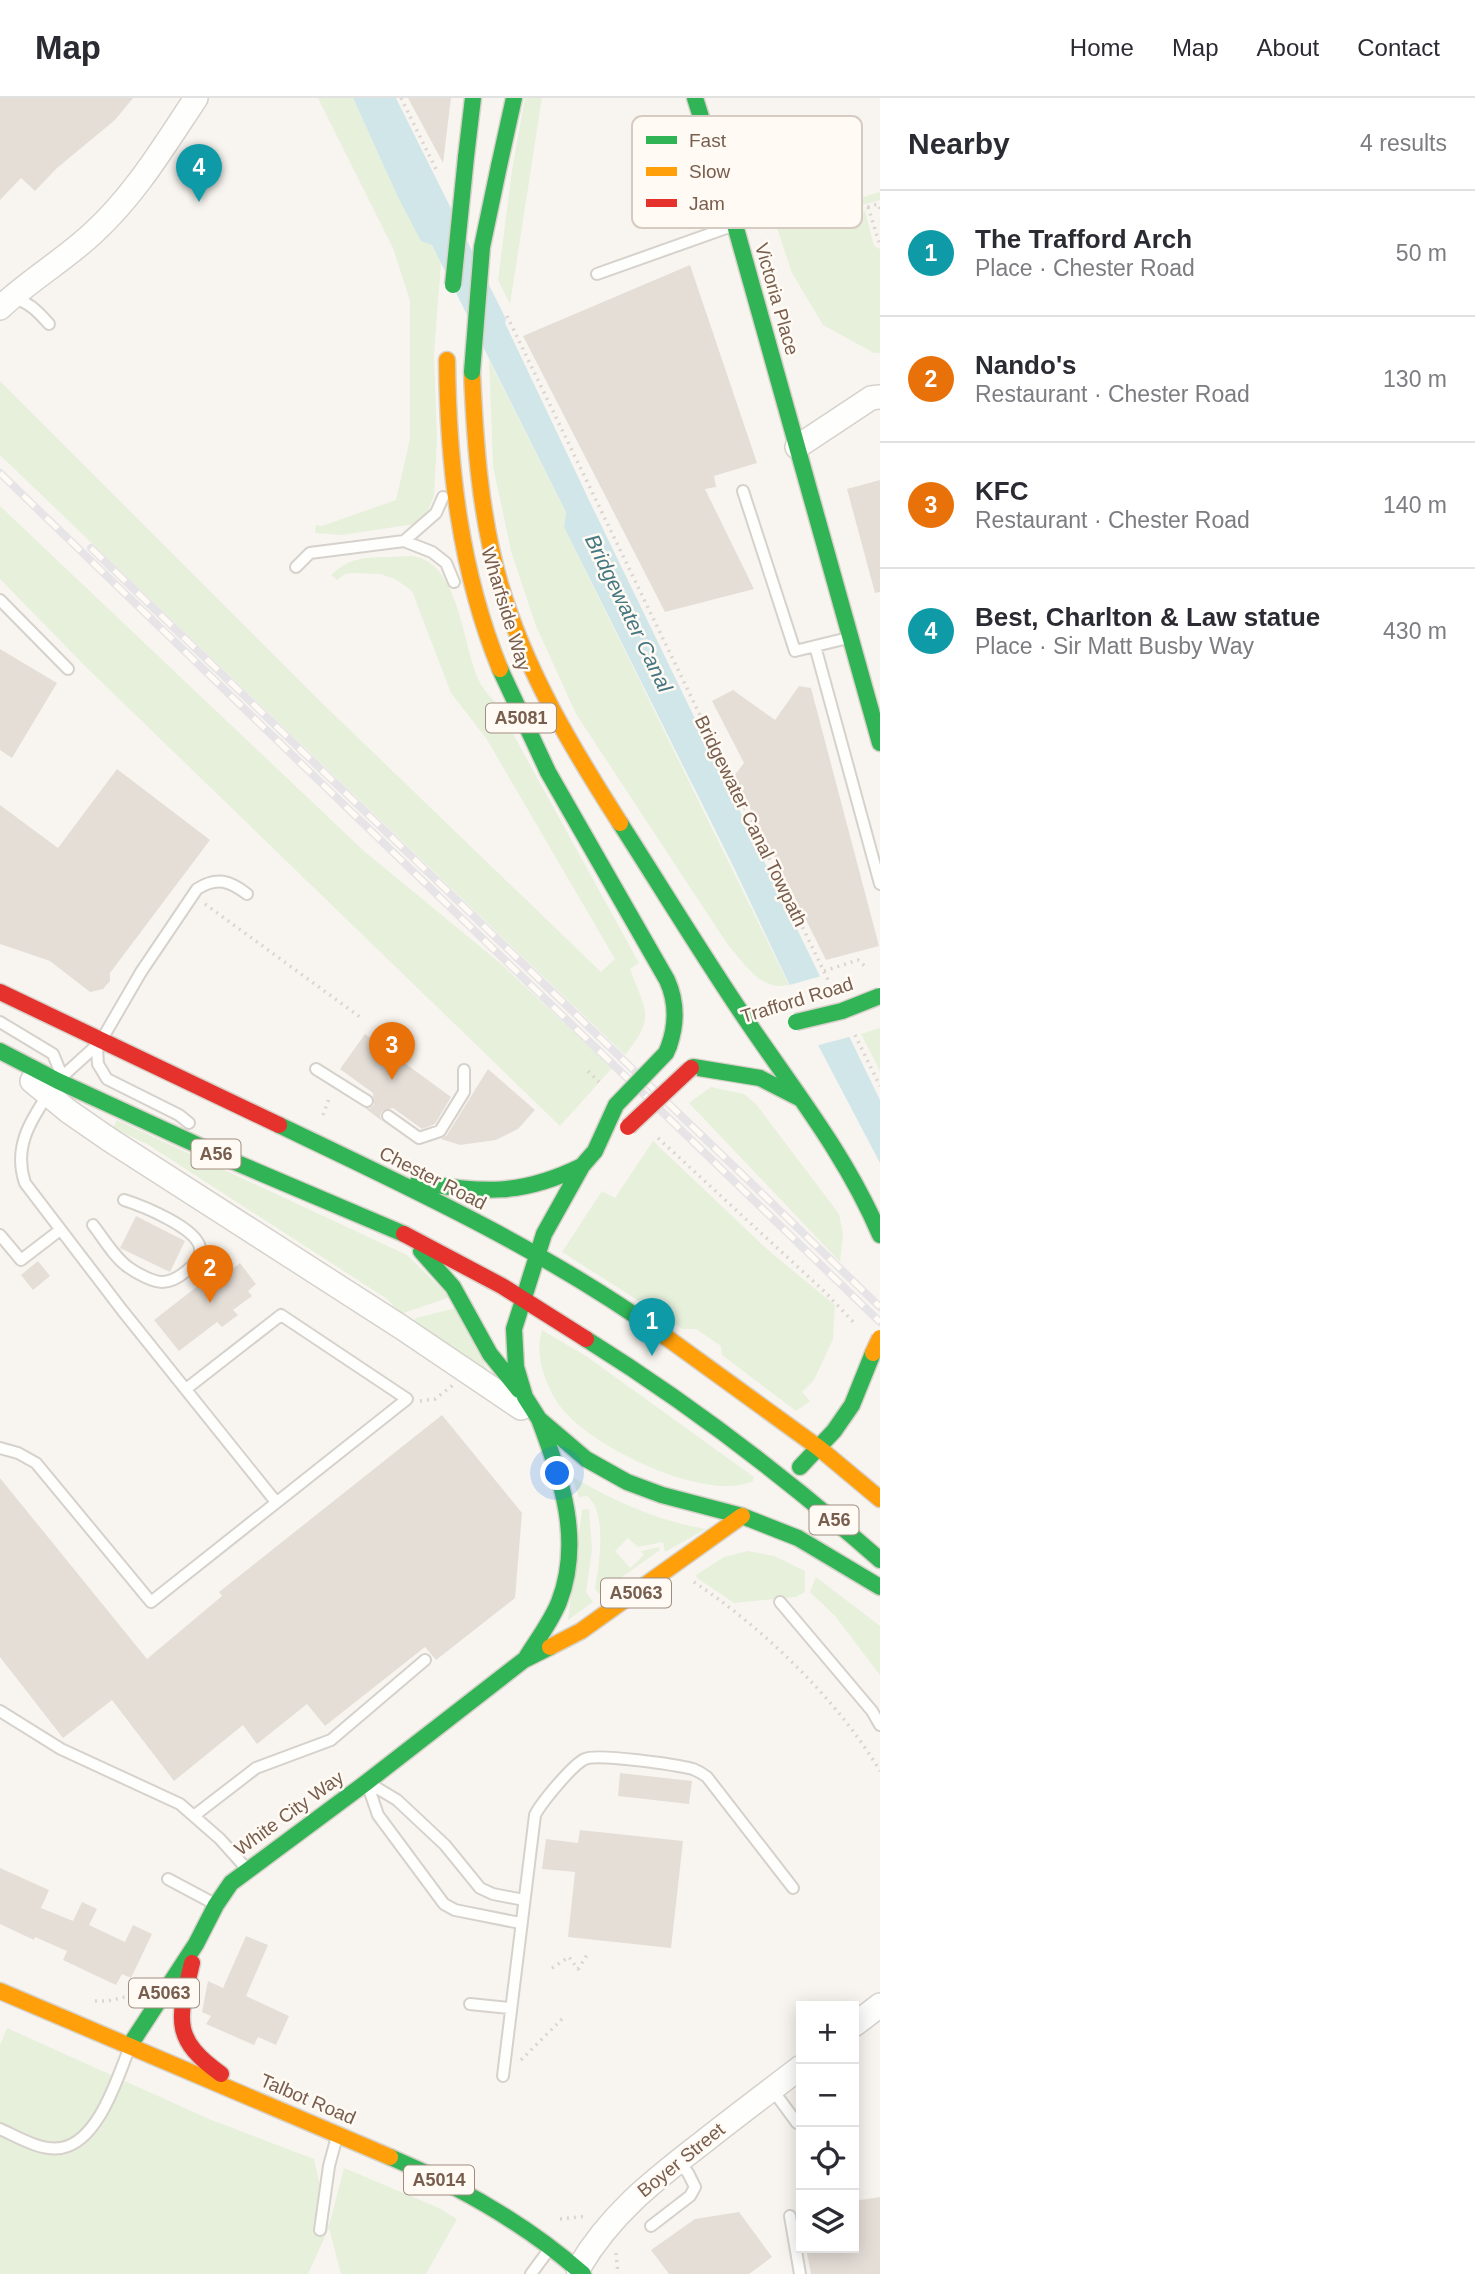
<!DOCTYPE html>
<html lang="en">
<head>
<meta charset="utf-8">
<style>
	body { margin:0; font-family:Helvetica,sans-serif; background:#f7f7f7; color:#2b2b33 }
	.controls { position:absolute; right:21px; bottom:21px; display:grid; overflow:hidden; border-radius:0px; box-shadow:0 4px 18px #0003 }
	.controls button { width:63px; height:63px; display:grid; place-items:center; padding:0; border:0; border-bottom:2px solid #e1e1e2; background:#fff; color:#2b2b33; font:35px sans-serif }
	.you { position:absolute; left:558px; top:1376px; width:24px; height:24px; margin:-18px; border:5px solid #fff; border-radius:50%; background:#1a73e8; box-shadow:0 0 0 10px #1a73e833 }
	.badge { display:grid; place-items:center; width:46px; height:46px; border-radius:50%; background:#111827; color:#fff; font-size:23px; font-weight:700 }
	.pin { position:absolute; translate:-50% -58px; filter:drop-shadow(0 2px 4px #0008) }
	.pin::after { content:''; position:absolute; top:37px; width:24px; height:21px; background:inherit; clip-path:polygon(0 0,100% 0,50% 100%) }
	.list { margin:0; padding:0; list-style:none }
	h2 { display:flex; justify-content:space-between; align-items:center; height:91px; margin:0; padding:0 28px; font-size:30px }
	h2 small { font-size:23px; font-weight:400; color:#7c7c81 }
	.list li { display:grid; grid-template-columns:46px 1fr auto; gap:21px; align-items:center; box-sizing:border-box; height:126px; padding:0 28px; border-top:2px solid #e1e1e2 }
	.list b { display:block; font-size:26px; white-space:nowrap }
	.list p { margin:0; font-size:23px; white-space:nowrap; color:#7c7c81 }
	.list em { font-size:23px; font-style:normal; color:#7c7c81 }
	.icon { flex:none; width:38px; height:38px; fill:none; stroke:currentColor; stroke-width:2; stroke-linecap:round; stroke-linejoin:round }
	.map { position:relative; flex:none; width:880px; height:2176px; overflow:hidden }
	header { display:flex; align-items:center; gap:42px; box-sizing:border-box; height:98px; padding:0 35px; background:#fff; border-bottom:2px solid #e1e1e2 }
	header strong { font-size:33px }
	nav { display:flex; gap:38px; margin-inline-start:auto; font-size:24px }
	main { display:flex }
	aside { flex:1; background:#fff }
	.map>svg:first-child { display:block }
</style>
</head>
<body>
<header>
<strong>Map</strong>
<nav><a>Home</a><a>Map</a><a>About</a><a>Contact</a></nav>
</header>
<main>
<div class="map">
<svg width="880" height="2176" viewBox="0 0 880 2176">
	<rect width="100%" height="100%" fill="#f8f5f0"/>
	<!-- green -->
	<path fill="#e6f0db" d="M 318,0 L 353,0 L 397,97 L 432,147 L 441,164 L 434,256 L 437,342 L 434,398 L 426,417 L 415,426 L 341,437 L 315,435 L 316,427 L 322,428 L 396,402 L 410,341 L 410,203 L 393,150 Z
		M 525,0 L 542,0 L 510,206 L 498,182 L 512,72 Z
		M 880,94 L 880,102 L 818,120 L 816,113 Z
		M 797,108 L 805,126 L 810,125 L 812,128 L 865,113 L 874,148 L 880,151 L 880,255 L 874,255 L 823,227 L 792,175 L 773,118 Z
		M 489,262 L 566,414 L 564,429 L 789,887 C 761,894 745,866 728,847 L 576,616 L 536,528 L 511,453 L 493,368 Z
		M 0,283 L 323,606 L 601,874 L 615,861 L 486,640 L 451,595 L 412,493 L 395,481 L 380,476 L 352,475 L 345,476 L 337,482 L 331,477 C 349,460 365,459 390,459 C 398,459 409,457 417,459 C 462,470 462,554 482,588 C 486,594 491,600 496,605 L 639,865 L 630,871 C 646,914 656,918 625,957 L 0,357 Z
		M 0,408 L 364,753 L 500,865 L 612,970 L 560,1028 L 86,569 L 0,481 Z
		M 880,930 L 880,973 L 861,936 Z
		M 711,989 L 744,996 L 756,1006 L 839,1116 L 843,1136 L 840,1164 L 689,1005 Z
		M 117,1022 L 407,1157 L 450,1199 L 401,1216 L 387,1201 L 147,1046 L 113,1030 Z
		M 653,1043 L 769,1153 L 835,1207 L 833,1241 L 814,1282 L 802,1294 L 810,1303 L 796,1313 L 722,1257 L 721,1248 L 696,1231 L 683,1231 L 562,1154 L 602,1093 L 615,1100 Z
		M 456,1210 L 488,1273 L 411,1226 L 416,1220 Z
		M 542,1232 L 586,1258 L 754,1379 L 753,1383 C 706,1405 595,1350 564,1313 C 546,1292 534,1258 542,1232 Z
		M 572,1379 C 615,1403 657,1423 706,1431 L 665,1454 L 663,1444 L 638,1449 L 628,1440 L 615,1453 L 630,1470 L 644,1457 L 641,1453 L 659,1449 L 660,1452 L 615,1484 L 612,1497 L 605,1502 L 595,1491 C 599,1468 608,1414 587,1398 L 579,1399 Z
		M 589,1411 L 592,1452 L 586,1494 L 593,1504 L 568,1522 L 582,1412 Z
		M 748,1453 L 774,1458 L 805,1473 L 805,1494 L 796,1499 L 734,1505 L 697,1480 L 696,1477 L 724,1459 Z
		M 816,1479 L 880,1528 L 880,1577 L 835,1518 L 810,1494 Z
		M 7,1930 L 209,2021 L 314,2061 L 329,2128 L 344,2070 L 439,2110 L 457,2121 L 426,2176 L 341,2176 L 329,2130 L 308,2176 L 0,2176 L 0,1947 Z"/>
	<!-- water -->
	<path fill="#d1e6e9" d="M 353,0 L 396,0 L 506,221 L 505,225 L 589,402 L 880,1002 L 880,1065 L 818,947 L 735,772 L 564,429 L 566,414 L 432,147 L 421,143 L 397,97 Z"/>
	<!-- pier -->
	<path fill="#f8f5f0" d="M 825,877 L 853,938 L 815,948 L 786,888 Z"/>
	<!-- building -->
	<path fill="#e5ded7" d="M 0,0 L 133,0 L 115,22 L 57,70 L 35,93 L 21,80 L 0,102 Z
		M 408,0 L 451,0 L 443,65 Z
		M 690,167 L 757,365 L 714,378 L 716,389 L 705,391 L 754,491 L 665,514 L 523,238 Z
		M 880,382 L 880,494 L 875,495 L 847,391 Z
		M 0,551 L 57,585 L 12,660 L 0,652 Z
		M 799,588 L 811,590 L 879,848 L 826,862 L 734,678 L 744,665 L 712,603 L 733,592 L 775,622 Z
		M 117,671 L 210,742 L 110,875 L 110,883 L 103,891 L 90,894 L 50,863 L 0,846 L 0,707 L 58,750 Z
		M 365,936 L 451,999 L 435,1026 L 422,1031 L 393,1010 L 382,1013 L 380,1018 L 382,1023 L 365,1010 L 370,1010 L 374,1007 L 373,995 L 340,971 Z
		M 488,971 L 535,1012 L 518,1031 L 496,1042 L 460,1047 L 441,1041 L 447,1037 Z
		M 136,1118 L 185,1143 L 170,1174 L 120,1150 Z
		M 38,1163 L 50,1178 L 33,1192 L 21,1177 Z
		M 240,1165 L 256,1186 L 248,1193 L 252,1198 L 233,1212 L 238,1217 L 222,1229 L 217,1224 L 179,1253 L 154,1222 L 226,1166 L 231,1172 Z
		M 442,1317 L 522,1415 L 515,1500 L 436,1562 L 425,1549 L 325,1628 L 307,1606 L 257,1646 L 243,1627 L 174,1683 L 112,1602 L 63,1640 L 0,1559 L 0,1380 L 147,1561 L 222,1498 L 219,1494 Z
		M 620,1675 L 692,1683 L 689,1706 L 618,1698 Z
		M 580,1732 L 683,1743 L 671,1850 L 568,1839 L 575,1774 L 542,1771 L 546,1741 L 578,1745 Z
		M 0,1770 L 49,1792 L 41,1810 L 73,1823 L 82,1804 L 97,1811 L 89,1827 L 125,1844 L 133,1827 L 152,1836 L 131,1880 L 122,1876 L 116,1887 L 63,1862 L 67,1853 L 35,1839 L 34,1842 L 0,1826 Z
		M 246,1838 L 268,1847 L 246,1898 L 289,1918 L 276,1947 L 258,1939 L 254,1947 L 206,1926 L 211,1918 L 202,1914 L 208,1883 L 223,1890 Z
		M 880,2099 L 880,2176 L 811,2176 L 806,2150 L 854,2150 L 854,2103 Z
		M 739,2114 L 772,2159 L 749,2176 L 669,2176 L 651,2152 L 695,2121 Z"/>
	<g fill="none" stroke-linecap="round" stroke-linejoin="round">
		<defs>
			<path id="lane" d="M 733,110 L 768,99 L 788,87
				M 597,176 L 732,128
				M 12,201 C 28,202 39,215 49,226
				M 743,393 L 795,553 L 848,540
				M 404,443 L 436,415 L 443,399
				M 296,469 L 310,455 L 404,443 L 432,454 L 446,465 L 454,484
				M 0,502 L 68,571
				M 815,548 L 880,786
				M 0,924 L 53,956 L 60,973
				M 105,936 L 141,874 L 197,791 C 217,778 230,783 247,796
				M 97,950 L 98,966 L 107,981 L 179,1017 L 189,1025
				M 316,971 L 367,1003
				M 64,977 L 96,948
				M 49,995 C 30,1023 13,1050 25,1085 L 122,1212 L 276,1404
				M 388,1018 L 419,1040 L 440,1033 L 464,994 L 464,972
				M 93,1127 C 104,1141 114,1159 128,1169 C 136,1175 153,1184 162,1184 C 176,1184 202,1165 200,1150 C 197,1130 143,1108 124,1102
				M 0,1137 L 21,1162 L 60,1132
				M 0,1350 L 18,1355 L 36,1365 L 151,1504 L 407,1301 L 281,1217 L 186,1291
				M 780,1504 L 872,1613 L 880,1627
				M 0,1613 L 61,1651 L 180,1706 L 220,1741 L 245,1769
				M 372,1687 L 397,1702 L 445,1747 L 480,1790 L 493,1796 L 524,1802
				M 369,1691 L 378,1717 L 444,1806 L 455,1812 L 520,1825
				M 195,1717 L 256,1670 L 331,1642 L 425,1562
				M 168,1781 L 213,1805
				M 470,1906 L 509,1910
				M 503,1978 L 535,1717 C 541,1705 573,1666 585,1661 C 598,1655 677,1667 693,1671 C 698,1673 703,1676 707,1679 L 793,1790
				M 772,1991 L 797,2025
				M 0,2031 C 18,2039 40,2053 61,2050 C 98,2044 117,1981 129,1951
				M 790,2118 L 800,2176
				M 651,2128 L 690,2098 L 695,2089 L 688,2075 L 678,2063
				M 320,2132 L 329,2068 L 336,2042
				M 531,2176 L 548,2153"/>
			<path id="street" d="M 0,210 C 28,183 63,163 92,136 C 135,97 164,48 196,0
				M 797,349 L 871,300 L 880,299
				M 32,983 L 68,1013 L 110,1042 L 401,1229 L 521,1310
				M 854,1927 L 880,1907
				M 578,2171 C 610,2116 653,2083 702,2045 C 735,2019 768,1994 801,1969"/>
			<path id="fast" d="M 695,0 L 735,127 L 880,645
				M 466,59 L 473,0
				M 499,68 L 514,0
				M 500,571 L 548,674 L 667,882 C 677,904 677,925 669,948
				M 620,725 C 663,792 704,860 749,926 C 796,995 847,1059 880,1137
				M 0,953 L 58,983 L 230,1062 L 404,1136
				M 693,969 L 760,980 L 799,1000
				M 279,1027 C 411,1090 547,1153 666,1239
				M 595,1053 L 582,1068 L 544,1136 L 514,1231 L 516,1269 L 525,1299 L 539,1321 L 586,1361 L 627,1384 L 662,1397 L 742,1418 L 798,1440 L 880,1489
				M 418,1084 C 483,1095 521,1098 582,1068
				M 421,1153 L 453,1189 L 490,1256 L 519,1292
				M 586,1241 C 690,1306 788,1381 880,1462
				M 800,1369 L 834,1333 L 852,1307 L 873,1255
				M 526,1560 C 537,1542 551,1524 559,1504 C 583,1442 561,1380 539,1321
				M 130,1947 L 196,1846 L 216,1807 L 231,1785 L 367,1684 L 524,1562 L 550,1549
				M 390,2059 C 461,2089 525,2125 583,2176"/>
			<path id="slow" d="M 447,262 C 448,367 460,473 500,571
				M 472,274 C 475,345 480,417 500,486 C 525,572 572,650 620,725
				M 666,1239 L 819,1350 L 880,1401
				M 550,1549 L 581,1533 L 742,1418
				M 0,1893 L 390,2059"/>
			<path id="jam" d="M 0,894 L 279,1027
				M 404,1136 L 502,1188 L 586,1241
				M 192,1865 C 179,1920 170,1940 221,1976"/>
		</defs>
		<!-- lane casing -->
		<use href="#lane" stroke="#d6d1cb" stroke-width="14"/>
		<!-- street casing -->
		<use href="#street" stroke="#d6d1cb" stroke-width="26"/>
		<!-- fast casing -->
		<use href="#fast" stroke="#d7d1ca" stroke-width="19"/>
		<!-- slow casing -->
		<use href="#slow" stroke="#d7d1ca" stroke-width="19"/>
		<!-- jam casing -->
		<use href="#jam" stroke="#d7d1ca" stroke-width="19"/>
		<!-- path -->
		<path stroke="#dbd5d0" stroke-width="3.5" stroke-dasharray="2 5" stroke-linecap="butt" d="M 401,0 L 436,71
			M 806,98 L 814,125 L 878,106 L 880,111
			M 868,109 L 880,147
			M 782,110 L 807,101
			M 507,218 L 830,886
			M 205,806 L 360,919
			M 824,873 L 858,862 L 867,870
			M 855,937 L 880,988
			M 588,973 L 599,984
			M 323,1017 L 330,998
			M 658,1040 L 825,1194 L 856,1227
			M 420,1303 L 435,1301 L 453,1287
			M 694,1484 C 763,1530 837,1601 880,1673
			M 552,1870 L 569,1859 L 578,1871 L 587,1857
			M 95,1903 L 108,1903 L 129,1898
			M 521,1962 L 564,1919
			M 560,2121 L 587,2118
			M 616,2155 L 618,2176"/>
		<!-- lane -->
		<use href="#lane" stroke="#fefefd" stroke-width="10"/>
		<!-- street -->
		<use href="#street" stroke="#fefefd" stroke-width="23"/>
		<!-- fast -->
		<use href="#fast" stroke="#30b455" stroke-width="16"/>
		<!-- slow -->
		<use href="#slow" stroke="#ff9f0a" stroke-width="16"/>
		<!-- jam -->
		<use href="#jam" stroke="#e5322d" stroke-width="16"/>
		<defs>
			<path id="rail" d="M 0,375 L 880,1224
				M 91,450 L 880,1209"/>
		</defs>
		<!-- rail casing -->
		<use href="#rail" stroke="#e6e4e7" stroke-width="8"/>
		<!-- rail -->
		<use href="#rail" stroke="#fffaf3" stroke-width="5" stroke-dasharray="16" stroke-linecap="butt"/>
		<defs>
			<path id="fast-bridge" d="M 453,187 L 466,59
				M 472,274 L 482,149 L 499,68
				M 796,924 L 842,913 L 880,898
				M 595,1053 L 616,1007 L 666,955 L 669,948"/>
			<path id="slow-bridge" d="M 873,1255 L 880,1240"/>
			<path id="jam-bridge" d="M 628,1029 L 691,970"/>
		</defs>
		<!-- fast-bridge casing -->
		<use href="#fast-bridge" stroke="#dad1cc" stroke-width="19" stroke-linecap="butt"/>
		<!-- slow-bridge casing -->
		<use href="#slow-bridge" stroke="#dad1cc" stroke-width="19" stroke-linecap="butt"/>
		<!-- jam-bridge casing -->
		<use href="#jam-bridge" stroke="#dad1cc" stroke-width="19" stroke-linecap="butt"/>
		<!-- fast-bridge -->
		<use href="#fast-bridge" stroke="#30b455" stroke-width="16"/>
		<!-- slow-bridge -->
		<use href="#slow-bridge" stroke="#ff9f0a" stroke-width="16"/>
		<!-- jam-bridge -->
		<use href="#jam-bridge" stroke="#e5322d" stroke-width="16"/>
	</g>
	<g text-anchor="middle" dominant-baseline="central" stroke-width="5" stroke-linejoin="round" paint-order="stroke">
		<!-- shield labels -->
		<g fill="#fffaf3" stroke="#a08d80" stroke-width="2">
			<rect x="486" y="605.5" width="70" height="29" rx="5"/>
			<rect x="191.5" y="1041.5" width="49" height="29" rx="5"/>
			<rect x="809.5" y="1407.5" width="49" height="29" rx="5"/>
			<rect x="601" y="1480.5" width="70" height="29" rx="5"/>
			<rect x="129" y="1880.5" width="70" height="29" rx="5"/>
			<rect x="404" y="2067.5" width="70" height="29" rx="5"/>
		</g>
		<g font-size="18" font-weight="bold" fill="#785e4e">
			<text x="521" y="620">A5081</text>
			<text x="216" y="1056">A56</text>
			<text x="834" y="1422">A56</text>
			<text x="636" y="1495">A5063</text>
			<text x="164" y="1895">A5063</text>
			<text x="439" y="2082">A5014</text>
		</g>
		<!-- street labels -->
		<g font-size="19" fill="#785e4e" stroke="#fffaf3">
			<text transform="translate(777 201) rotate(74)">Victoria Place</text>
			<text transform="translate(506 511) rotate(73)">Wharfside Way</text>
			<text transform="translate(751 723) rotate(64)">Bridgewater Canal Towpath</text>
			<text transform="translate(797 902) rotate(-17)">Trafford Road</text>
			<text transform="translate(433 1080) rotate(27)">Chester Road</text>
			<text transform="translate(289 1715) rotate(-36)">White City Way</text>
			<text transform="translate(308 2001) rotate(23)">Talbot Road</text>
			<text transform="translate(681 2062) rotate(-39)">Boyer Street</text>
		</g>
		<!-- water labels -->
		<g font-size="21" font-style="italic" fill="#457783" stroke="#fffaf3">
			<text transform="translate(629 515) rotate(64)">Bridgewater Canal</text>
		</g>
	</g>
	<!-- legend -->
	<rect x="632" y="18" width="230" height="112" rx="10" fill="#fffaf3" stroke="#d6cbc2" stroke-width="2"/>
	<rect x="646" y="38" width="31" height="8" fill="#30b455"/>
	<rect x="646" y="69" width="31" height="9" fill="#ff9f0a"/>
	<rect x="646" y="101" width="31" height="8" fill="#e5322d"/>
	<g font-size="19" fill="#785e4e">
		<text x="689" y="49">Fast</text>
		<text x="689" y="80">Slow</text>
		<text x="689" y="112">Jam</text>
	</g>
</svg>
<div class="controls">
<button>+</button>
<button>−</button>
<button><svg class="icon" aria-label="locate" viewBox="0 0 24 24"><circle cx="12" cy="12" r="6"/><path d="M12 2v4M12 18v4M2 12h4M18 12h4"/></svg></button>
<button><svg class="icon" aria-label="layers" viewBox="0 0 24 24"><path d="M12 4l9 5-9 5-9-5zM3 14l9 5 9-5"/></svg></button>
</div>
<div class="you"></div>
<div class="pin badge" style="left:652px;top:1258px;background:#0f9aa8">1</div>
<div class="pin badge" style="left:210px;top:1205px;background:#e8710a">2</div>
<div class="pin badge" style="left:392px;top:982px;background:#e8710a">3</div>
<div class="pin badge" style="left:199px;top:104px;background:#0f9aa8">4</div>
</div>
<aside>
<h2>Nearby<small>4 results</small></h2>
<ul class="list">
<li><span class="badge" style="background:#0f9aa8">1</span><div><b>The Trafford Arch</b><p>Place · Chester Road</p></div><em>50 m</em></li>
<li><span class="badge" style="background:#e8710a">2</span><div><b>Nando's</b><p>Restaurant · Chester Road</p></div><em>130 m</em></li>
<li><span class="badge" style="background:#e8710a">3</span><div><b>KFC</b><p>Restaurant · Chester Road</p></div><em>140 m</em></li>
<li><span class="badge" style="background:#0f9aa8">4</span><div><b>Best, Charlton &amp; Law statue</b><p>Place · Sir Matt Busby Way</p></div><em>430 m</em></li>
</ul>
</aside>
</main>
</body>
</html>
